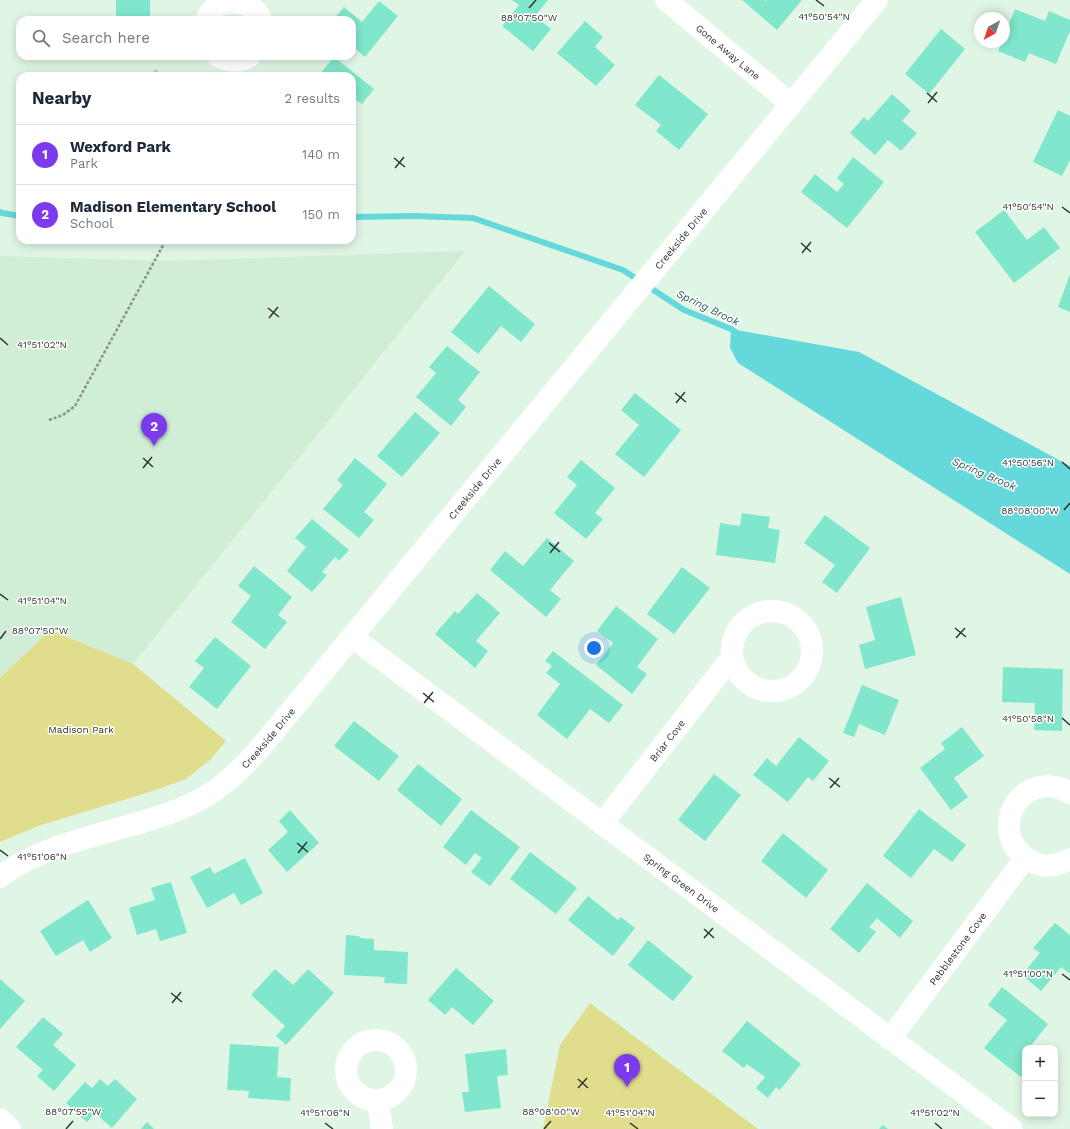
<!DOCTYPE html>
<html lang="en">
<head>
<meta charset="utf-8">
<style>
	body { margin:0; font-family:"Work Sans",sans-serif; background:#f6f6f7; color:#1f2937 }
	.controls { position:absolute; right:12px; bottom:12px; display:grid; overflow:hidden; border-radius:8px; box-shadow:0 2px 10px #0003 }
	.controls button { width:36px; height:36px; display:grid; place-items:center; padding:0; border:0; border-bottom:1px solid #e0e1e3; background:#fff; color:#1f2937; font:20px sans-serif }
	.compass { position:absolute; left:974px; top:12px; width:36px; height:36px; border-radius:50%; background:#fff; box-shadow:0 2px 10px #0003; rotate:220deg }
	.you { position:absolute; left:594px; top:648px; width:14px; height:14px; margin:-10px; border:3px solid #fff; border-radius:50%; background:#1a73e8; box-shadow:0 0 0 6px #1a73e833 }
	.badge { display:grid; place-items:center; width:26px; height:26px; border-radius:50%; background:#7c3aed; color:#fff; font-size:13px; font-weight:700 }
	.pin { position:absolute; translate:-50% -33px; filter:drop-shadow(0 1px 2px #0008) }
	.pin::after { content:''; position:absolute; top:21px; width:14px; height:12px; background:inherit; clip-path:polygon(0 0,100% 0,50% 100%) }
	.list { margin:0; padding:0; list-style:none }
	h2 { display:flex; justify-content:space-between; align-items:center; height:52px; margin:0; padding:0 16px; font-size:17px }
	h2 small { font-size:13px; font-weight:400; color:#747a83 }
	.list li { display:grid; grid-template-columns:26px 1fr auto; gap:12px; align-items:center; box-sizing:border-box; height:60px; padding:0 16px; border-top:1px solid #e0e1e3 }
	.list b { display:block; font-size:15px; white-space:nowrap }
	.list p { margin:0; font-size:13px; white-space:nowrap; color:#747a83 }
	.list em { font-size:13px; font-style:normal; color:#747a83 }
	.icon { flex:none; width:22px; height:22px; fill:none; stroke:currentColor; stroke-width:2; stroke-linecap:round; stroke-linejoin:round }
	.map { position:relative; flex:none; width:1070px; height:1129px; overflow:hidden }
	.search { position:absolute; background:#fff; box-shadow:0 2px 10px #0003; left:16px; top:16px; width:340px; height:44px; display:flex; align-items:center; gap:10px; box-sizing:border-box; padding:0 14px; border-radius:12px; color:#747a83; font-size:15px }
	.panel { position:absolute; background:#fff; box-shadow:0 2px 10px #0003; left:16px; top:72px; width:340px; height:172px; border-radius:12px }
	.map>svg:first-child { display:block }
</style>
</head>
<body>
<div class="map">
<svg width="1070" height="1129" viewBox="0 0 1070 1129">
	<rect width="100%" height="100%" fill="#e0f6e5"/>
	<!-- built -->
	<path fill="#d0edd6" d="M 465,251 L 133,664 L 50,630 L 0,678 L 0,256 L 166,261 Z"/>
	<!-- green -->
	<path fill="#e0dd8d" d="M 50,630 L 133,664 L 226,741 L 211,759 L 186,779 L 153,791 L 38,826 L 0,842 L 0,678 Z
		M 590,1003 L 758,1129 L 543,1129 L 560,1045 Z"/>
	<!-- water -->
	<path fill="#65d8dc" d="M 731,329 L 859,352 L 1070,466 L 1070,574 L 738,363 L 730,348 Z"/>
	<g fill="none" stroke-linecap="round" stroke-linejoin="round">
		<!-- stream -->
		<path stroke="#65d8dc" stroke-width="6" d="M 0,212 L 2,213 L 20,216
			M 352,217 L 414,216 L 473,218 L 623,270 L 684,310 L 731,329 L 737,333"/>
	</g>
	<!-- building -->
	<path fill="#80e7cc" d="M 116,0 L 150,0 L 150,20 L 116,20 Z
		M 512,0 L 548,0 L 535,16 L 551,29 L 533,51 L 502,26 L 519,5 Z
		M 742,0 L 764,0 L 765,1 L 766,0 L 802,0 L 777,30 Z
		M 379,1 L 398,16 L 365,57 L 352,46 L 352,20 L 333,20 L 344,7 L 362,22 Z
		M 1015,9 L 1045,21 L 1049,11 L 1070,20 L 1070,31 L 1056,64 L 1029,53 L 1025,62 L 998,51 L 1002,42 L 1004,42 L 1004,36 Z
		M 585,21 L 603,37 L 595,47 L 615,65 L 596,86 L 557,53 Z
		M 941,29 L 965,49 L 929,94 L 905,74 Z
		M 334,57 L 374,89 L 362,104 L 352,97 L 352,76 L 318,76 Z
		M 156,69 L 162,76 L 149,76 Z
		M 659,75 L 708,114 L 679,150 L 656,131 L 661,125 L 635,105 Z
		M 892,94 L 911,111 L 902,121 L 917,133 L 901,151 L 888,140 L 875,155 L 850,133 L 864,117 L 868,121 Z
		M 1058,110 L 1070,116 L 1070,160 L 1062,176 L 1033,162 Z
		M 853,157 L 884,182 L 847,228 L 801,192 L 815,174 L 837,192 L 844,184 L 837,178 Z
		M 1004,210 L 1027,240 L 1044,227 L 1060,248 L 1014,283 L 975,232 Z
		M 1070,274 L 1070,312 L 1058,307 Z
		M 489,286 L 535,324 L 521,342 L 501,326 L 478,354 L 451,332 Z
		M 447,346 L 480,372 L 458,400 L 466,407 L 451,426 L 416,397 L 436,373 L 429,367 Z
		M 635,393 L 681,430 L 644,477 L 615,454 L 639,425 L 621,410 Z
		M 415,412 L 440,433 L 402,477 L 377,456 Z
		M 355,458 L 387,484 L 364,512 L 374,520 L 359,538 L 323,509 L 343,485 L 337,480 Z
		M 581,460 L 615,488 L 595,513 L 603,519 L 586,539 L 554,513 L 577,485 L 567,477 Z
		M 742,513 L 770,517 L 768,528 L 780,530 L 775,563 L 716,555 L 720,523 L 740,526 Z
		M 825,515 L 870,548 L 837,593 L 822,582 L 835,565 L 804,543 Z
		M 312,519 L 349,550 L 339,561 L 335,557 L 322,572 L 327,575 L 312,592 L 287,571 L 306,547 L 295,538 Z
		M 547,538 L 574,561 L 550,590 L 561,599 L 546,617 L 490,570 L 505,551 L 523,566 Z
		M 254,566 L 292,597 L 278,615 L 287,622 L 265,649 L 231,622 L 251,596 L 238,586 Z
		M 682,567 L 710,588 L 674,634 L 647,614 Z
		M 477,593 L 500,613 L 476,641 L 488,651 L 475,668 L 435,634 L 455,611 L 458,614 Z
		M 901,597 L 916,655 L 865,669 L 859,645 L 875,640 L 866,607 Z
		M 616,606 L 658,639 L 637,667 L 647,674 L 632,694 L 596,665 L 613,643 L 597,631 Z
		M 215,637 L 251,666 L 217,709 L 189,687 L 204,668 L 195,661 Z
		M 553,651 L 623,705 L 609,723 L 590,709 L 567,739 L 537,715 L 560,684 L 546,673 L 552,666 L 545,661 Z
		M 1003,667 L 1063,669 L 1062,731 L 1034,730 L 1035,703 L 1002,702 Z
		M 862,685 L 899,700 L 885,735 L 859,724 L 854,737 L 843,733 Z
		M 354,721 L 399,756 L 379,781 L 334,746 Z
		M 962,727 L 984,756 L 954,778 L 968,797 L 951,810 L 920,768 L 945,749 L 941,743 Z
		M 799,737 L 829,761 L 813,781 L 808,777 L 788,802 L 753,775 L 767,758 L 776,766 Z
		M 418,764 L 462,799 L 441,826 L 397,790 Z
		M 714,774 L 741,795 L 705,841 L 678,820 Z
		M 919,809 L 966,845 L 952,862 L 934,849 L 911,878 L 883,856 Z
		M 290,810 L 319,843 L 287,872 L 268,850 L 288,832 L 279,821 Z
		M 471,810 L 520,847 L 490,886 L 471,872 L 482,858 L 475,853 L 466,865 L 443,847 Z
		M 783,833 L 828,870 L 806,898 L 761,861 Z
		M 530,852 L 577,888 L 556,914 L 510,879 Z
		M 245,858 L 263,893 L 241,905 L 234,893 L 207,908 L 190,877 L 210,867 L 214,874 Z
		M 171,882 L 187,933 L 160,941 L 156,929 L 137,935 L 129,908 L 155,900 L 151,888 Z
		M 867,883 L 913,921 L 900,938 L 877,918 L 869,927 L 876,932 L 859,953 L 830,929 Z
		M 588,896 L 618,920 L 621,917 L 635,928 L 613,956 L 568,920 Z
		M 88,900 L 112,938 L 90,952 L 83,940 L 56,956 L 40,931 Z
		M 1055,923 L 1070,935 L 1070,974 L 1061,967 L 1041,991 L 1022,975 L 1040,953 L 1033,948 Z
		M 346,935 L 359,936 L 360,938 L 374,939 L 374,950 L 408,952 L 407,984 L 384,983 L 385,977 L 344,975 Z
		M 648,940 L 693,977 L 673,1001 L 628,965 Z
		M 456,968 L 494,1001 L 473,1025 L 452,1007 L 445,1015 L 428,1000 Z
		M 275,969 L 293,985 L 308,969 L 334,993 L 286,1045 L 276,1036 L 285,1026 L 251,995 Z
		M 0,979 L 25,1001 L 0,1029 Z
		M 1002,987 L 1048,1024 L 1029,1048 L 1025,1048 L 1025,1072 L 1021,1077 L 984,1048 L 1007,1020 L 988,1005 Z
		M 43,1017 L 63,1034 L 53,1045 L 76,1065 L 54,1091 L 37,1076 L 43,1070 L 16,1047 Z
		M 747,1021 L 801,1064 L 780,1090 L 776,1087 L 768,1098 L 756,1088 L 765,1077 L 747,1064 L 744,1068 L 722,1051 Z
		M 230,1044 L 279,1047 L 277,1077 L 291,1078 L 290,1101 L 248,1098 L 249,1091 L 227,1090 Z
		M 506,1049 L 508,1075 L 497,1076 L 501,1108 L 465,1112 L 462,1092 L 469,1092 L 465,1054 Z
		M 100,1079 L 108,1086 L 115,1079 L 137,1099 L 112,1128 L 95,1113 L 87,1122 L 66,1103 L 85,1082 L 92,1088 Z
		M 147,1122 L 154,1129 L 141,1129 Z
		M 883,1125 L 888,1129 L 879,1129 Z"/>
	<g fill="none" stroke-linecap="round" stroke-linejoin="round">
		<!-- path -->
		<path stroke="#859388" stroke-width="2.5" stroke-dasharray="3 2" stroke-linecap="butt" d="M 49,420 L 63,415 L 75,406 L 166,240"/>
		<!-- street -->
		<g stroke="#fff" stroke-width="22">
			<path id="s1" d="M 666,0 L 791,104"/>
			<path d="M 206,20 C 209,14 212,9 218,5 C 233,0 256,3 261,20"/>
			<path d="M 217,56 C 228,61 240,63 250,56"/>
			<circle cx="772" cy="651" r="40"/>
			<path id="s2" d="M 352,637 L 1012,1129"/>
			<path d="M 1070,793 C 1066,791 1061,788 1056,787 C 1009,779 989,843 1035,863 C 1046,868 1059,865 1070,859"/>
			<path id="s3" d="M 602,824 L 732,657"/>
			<path id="s4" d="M 0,877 C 55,834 140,832 201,799 C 234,781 256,753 280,724 L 877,0"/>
			<path id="s5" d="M 890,1039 L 1025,858"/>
			<circle cx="376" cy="1070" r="30"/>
			<path d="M 378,1101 L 382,1129"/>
			<path d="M 0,1119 L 10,1129"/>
		</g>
	</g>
	<!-- ticks -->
	<path fill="none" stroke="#2f3731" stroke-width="1.5" d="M 816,0 L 824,6M 529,8 L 536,0M 927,93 L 937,102M 928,103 L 937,92M 394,158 L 405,167M 395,168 L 404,157M 1062,207 L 1070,213M 801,243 L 811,252M 802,253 L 811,242M 268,308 L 279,317M 269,318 L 278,307M 0,338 L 8,345M 675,393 L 686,402M 676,403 L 685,392M 143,458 L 153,467M 1062,462 L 1070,469M 143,468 L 152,457M 1064,510 L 1070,503M 549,543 L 560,552M 550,553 L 559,542M 0,594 L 8,600M 955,628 L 966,637M 956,638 L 965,628M 0,639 L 6,631M 423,693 L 434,702M 424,703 L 433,692M 1062,718 L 1070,725M 829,778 L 840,787M 830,788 L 839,778M 297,843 L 308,852M 0,850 L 8,856M 298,853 L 307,842M 704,929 L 714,938M 704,938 L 713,928M 1062,974 L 1070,980M 171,993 L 182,1002M 172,1003 L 181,992M 578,1079 L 588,1088M 578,1088 L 587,1078M 325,1123 L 333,1129M 630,1123 L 638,1129M 935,1123 L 942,1129M 66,1129 L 73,1121M 544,1129 L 551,1121"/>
	<g text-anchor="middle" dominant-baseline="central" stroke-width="3" stroke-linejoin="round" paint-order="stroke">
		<!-- street labels -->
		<g font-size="10" fill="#2f3731" stroke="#fff">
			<text stroke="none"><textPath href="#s1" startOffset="81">Gone Away Lane</textPath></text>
			<text stroke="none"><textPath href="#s4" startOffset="956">Creekside Drive</textPath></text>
			<text stroke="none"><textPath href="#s4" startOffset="632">Creekside Drive</textPath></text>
			<text stroke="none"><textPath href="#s4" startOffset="308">Creekside Drive</textPath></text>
			<text stroke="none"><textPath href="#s3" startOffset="106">Briar Cove</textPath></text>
			<text stroke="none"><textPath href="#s2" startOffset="411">Spring Green Drive</textPath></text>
			<text stroke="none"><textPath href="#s5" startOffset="113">Pebblestone Cove</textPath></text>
		</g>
		<!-- park labels -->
		<g font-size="10" fill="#383612" stroke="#fff">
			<text x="81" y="729">Madison Park</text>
		</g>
		<!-- water labels -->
		<g font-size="11" font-style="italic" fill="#295b5d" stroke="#fff">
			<text transform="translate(708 308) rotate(26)">Spring Brook</text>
			<text transform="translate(984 474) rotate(23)">Spring Brook</text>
		</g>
	</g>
	<g font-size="10" text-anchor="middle" fill="#2f3731" stroke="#fff" stroke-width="3" stroke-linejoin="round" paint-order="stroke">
		<text x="824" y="20">41°50'54"N</text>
		<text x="529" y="21">88°07'50"W</text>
		<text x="1028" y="210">41°50'54"N</text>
		<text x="42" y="348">41°51'02"N</text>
		<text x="1028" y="466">41°50'56"N</text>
		<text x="1030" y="514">88°08'00"W</text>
		<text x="42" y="604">41°51'04"N</text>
		<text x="40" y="634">88°07'50"W</text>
		<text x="1028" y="722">41°50'58"N</text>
		<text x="42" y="860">41°51'06"N</text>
		<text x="1028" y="977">41°51'00"N</text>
		<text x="73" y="1115">88°07'55"W</text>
		<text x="551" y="1115">88°08'00"W</text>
		<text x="325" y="1116">41°51'06"N</text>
		<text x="630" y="1116">41°51'04"N</text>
		<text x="935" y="1116">41°51'02"N</text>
	</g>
</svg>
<div class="controls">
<button>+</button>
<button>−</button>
</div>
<svg class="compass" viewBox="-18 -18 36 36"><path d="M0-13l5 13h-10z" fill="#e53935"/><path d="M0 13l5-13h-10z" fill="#747a83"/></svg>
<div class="you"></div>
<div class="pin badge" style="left:627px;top:1087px">1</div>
<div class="pin badge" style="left:154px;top:446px">2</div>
<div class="search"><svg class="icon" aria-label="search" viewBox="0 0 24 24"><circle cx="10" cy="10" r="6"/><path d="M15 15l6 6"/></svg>Search here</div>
<section class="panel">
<h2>Nearby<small>2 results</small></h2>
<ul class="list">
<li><span class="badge">1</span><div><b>Wexford Park</b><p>Park</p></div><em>140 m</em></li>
<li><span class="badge">2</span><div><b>Madison Elementary School</b><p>School</p></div><em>150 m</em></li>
</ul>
</section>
</div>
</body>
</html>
